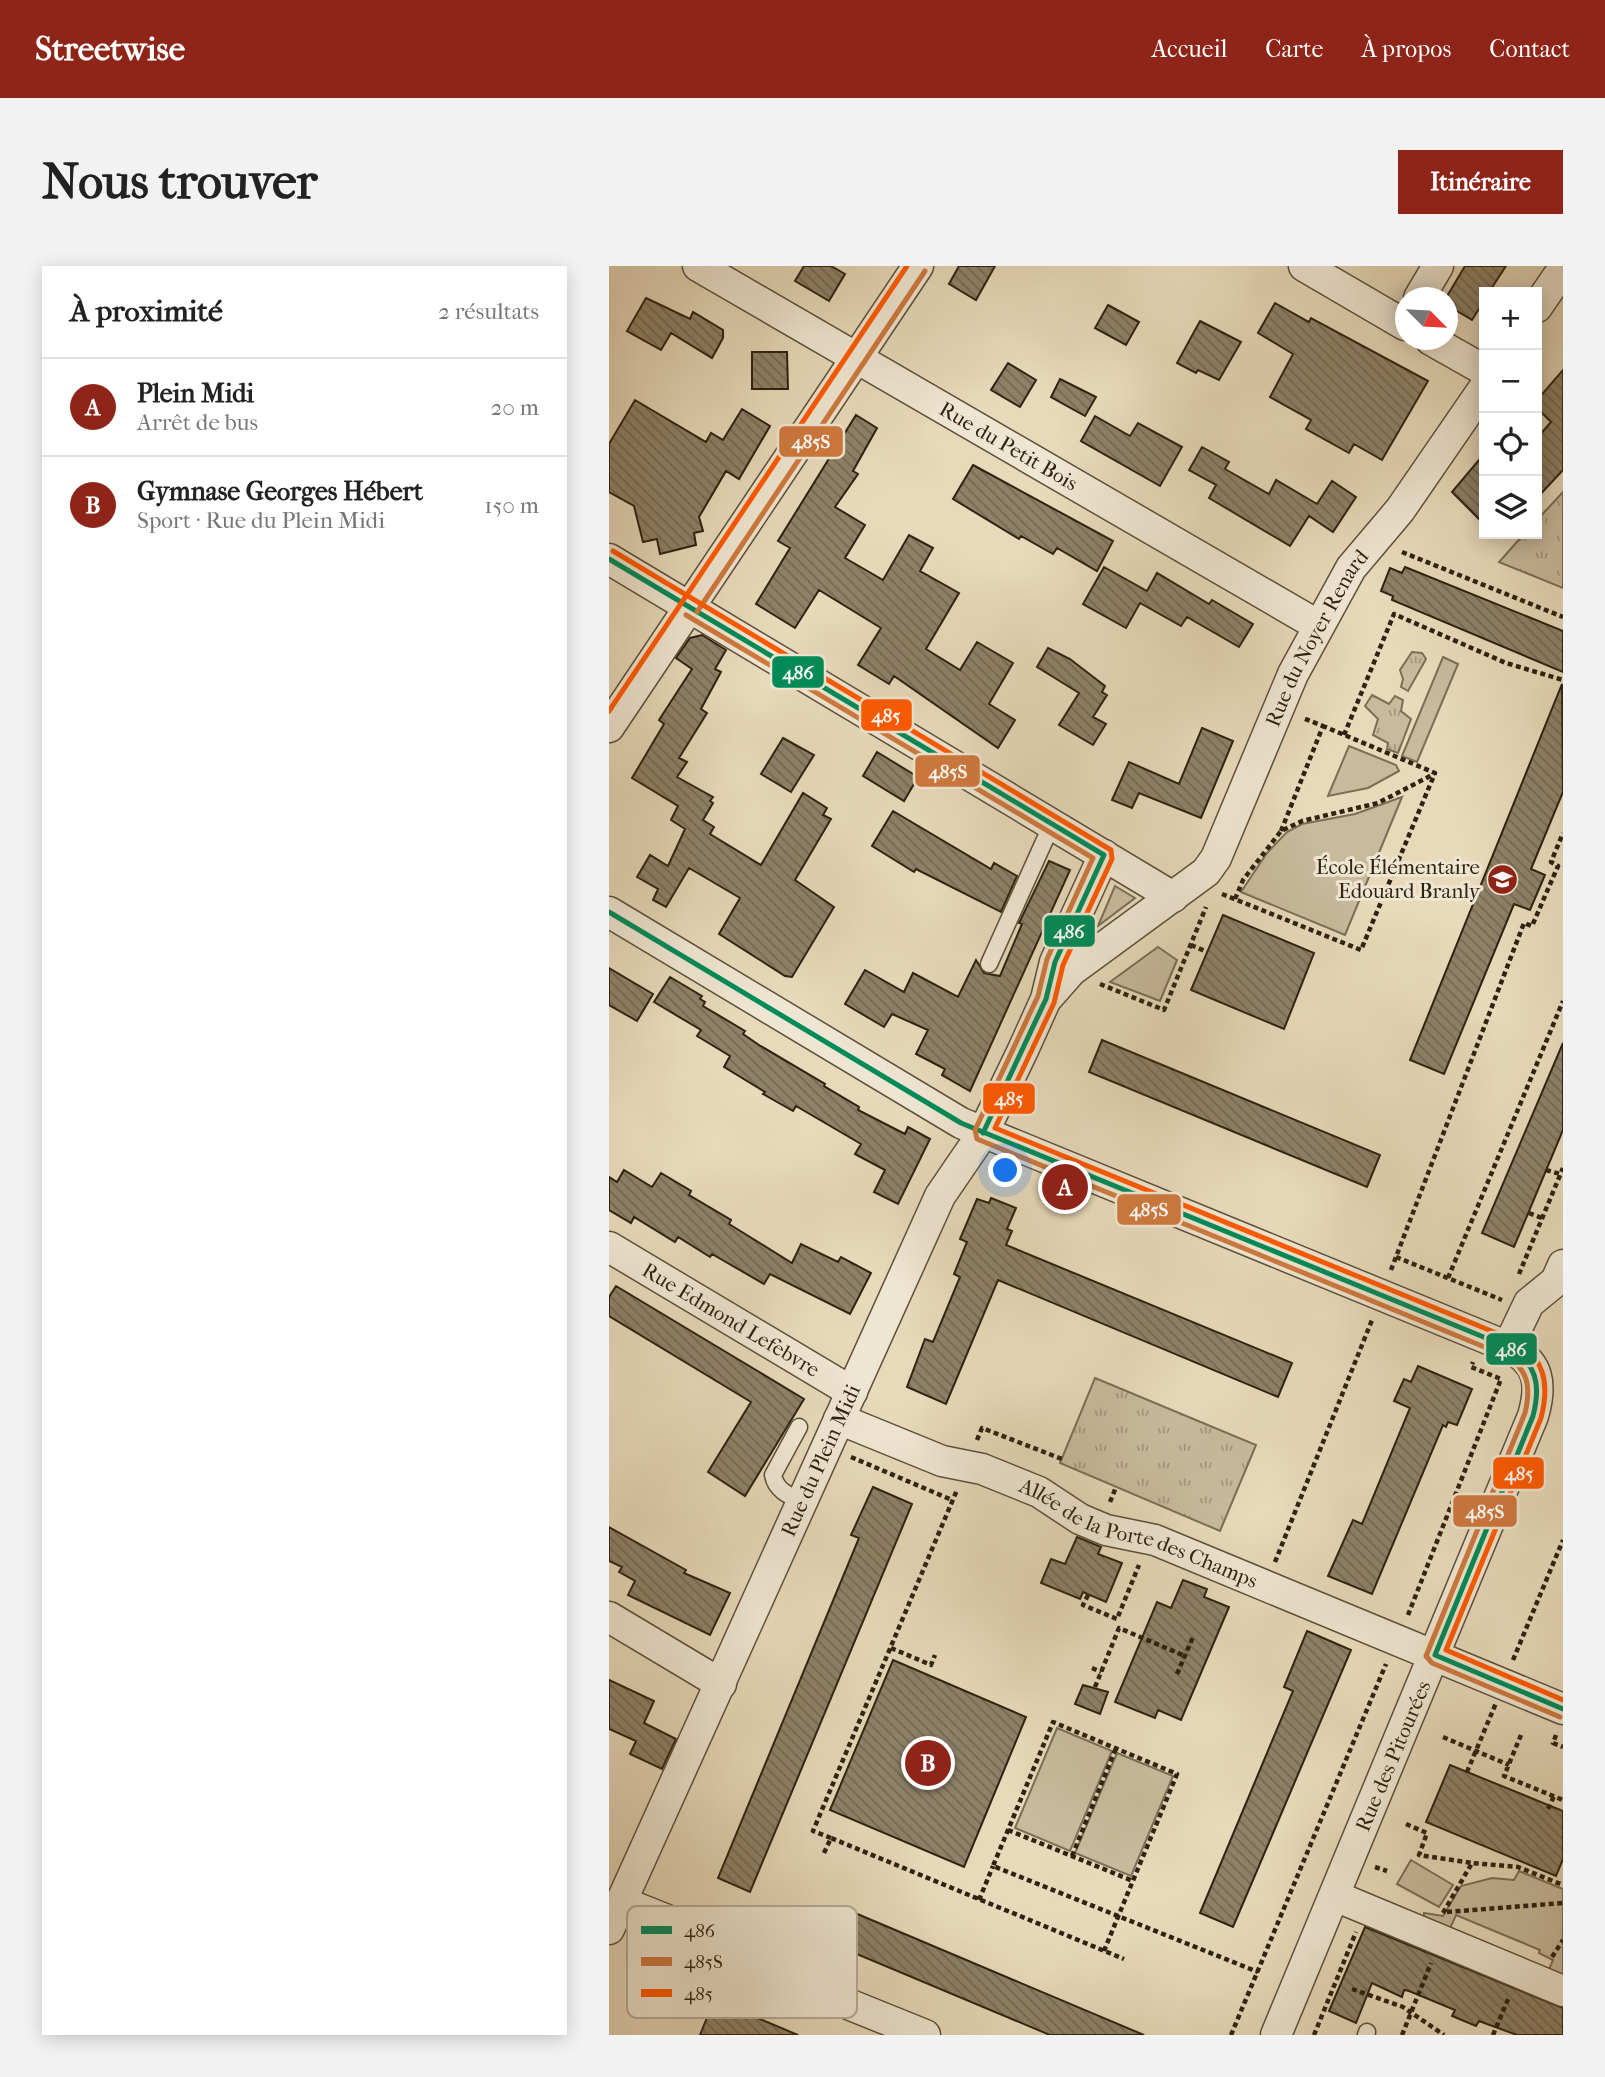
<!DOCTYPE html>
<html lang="fr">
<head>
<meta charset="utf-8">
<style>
	body { margin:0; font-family:"IM FELL French Canon",serif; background:#f2f2f2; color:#222 }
	.controls { position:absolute; right:21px; top:21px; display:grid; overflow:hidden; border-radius:0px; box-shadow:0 4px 18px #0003 }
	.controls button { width:63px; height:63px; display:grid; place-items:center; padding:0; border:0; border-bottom:2px solid #e0e0e0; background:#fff; color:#222; font:35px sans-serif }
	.compass { position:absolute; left:786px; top:21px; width:63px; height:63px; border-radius:50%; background:#fff; box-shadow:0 4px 18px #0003; rotate:114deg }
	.you { position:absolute; left:397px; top:905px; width:24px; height:24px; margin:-18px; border:5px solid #fff; border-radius:50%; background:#1a73e8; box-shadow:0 0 0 10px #1a73e833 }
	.badge { display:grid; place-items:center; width:46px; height:46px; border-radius:50%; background:#8f2418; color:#fff; font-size:23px; font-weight:700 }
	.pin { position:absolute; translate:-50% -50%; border:4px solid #fff; box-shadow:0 2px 7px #0006 }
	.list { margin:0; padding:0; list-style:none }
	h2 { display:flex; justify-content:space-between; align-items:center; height:91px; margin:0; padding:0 28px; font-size:30px }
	h2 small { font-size:23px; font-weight:400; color:#767676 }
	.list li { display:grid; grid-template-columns:46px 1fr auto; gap:21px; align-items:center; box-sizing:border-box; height:98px; padding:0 28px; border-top:2px solid #e0e0e0 }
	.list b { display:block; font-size:26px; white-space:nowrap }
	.list p { margin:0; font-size:23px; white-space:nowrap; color:#767676 }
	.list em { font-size:23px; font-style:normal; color:#767676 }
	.icon { flex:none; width:38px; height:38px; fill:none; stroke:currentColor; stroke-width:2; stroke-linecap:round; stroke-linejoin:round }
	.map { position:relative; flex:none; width:954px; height:1769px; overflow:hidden; border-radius:0px }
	header { display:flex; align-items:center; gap:42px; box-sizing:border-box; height:98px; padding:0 35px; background:#8f2418; color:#fff }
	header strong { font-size:33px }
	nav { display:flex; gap:38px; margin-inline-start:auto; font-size:24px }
	.intro { display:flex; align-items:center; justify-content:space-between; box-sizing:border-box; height:168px; padding:0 42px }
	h1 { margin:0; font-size:49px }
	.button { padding:18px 32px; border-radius:0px; background:#8f2418; color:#fff; font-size:24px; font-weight:700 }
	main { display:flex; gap:42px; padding:0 42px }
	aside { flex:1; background:#fff; border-radius:0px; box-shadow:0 4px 18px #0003 }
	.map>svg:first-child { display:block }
</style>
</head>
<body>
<header>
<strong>Streetwise</strong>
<nav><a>Accueil</a><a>Carte</a><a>À propos</a><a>Contact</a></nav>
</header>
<div class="intro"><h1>Nous trouver</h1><a class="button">Itinéraire</a></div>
<main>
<aside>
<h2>À proximité<small>2 résultats</small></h2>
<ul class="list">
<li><span class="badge">A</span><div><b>Plein Midi</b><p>Arrêt de bus</p></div><em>20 m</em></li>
<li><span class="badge">B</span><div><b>Gymnase Georges Hébert</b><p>Sport · Rue du Plein Midi</p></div><em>150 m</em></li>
</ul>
</aside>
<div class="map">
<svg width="954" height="1769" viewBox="0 0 954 1769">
	<defs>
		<pattern id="park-tufts" width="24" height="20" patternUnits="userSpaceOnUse" patternTransform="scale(1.75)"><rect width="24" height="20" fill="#c8ba9d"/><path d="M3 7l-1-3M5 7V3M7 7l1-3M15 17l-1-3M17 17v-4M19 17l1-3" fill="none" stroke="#a3977f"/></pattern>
		<pattern id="building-back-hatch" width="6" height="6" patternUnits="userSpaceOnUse" patternTransform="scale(1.75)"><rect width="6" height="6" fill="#8e8168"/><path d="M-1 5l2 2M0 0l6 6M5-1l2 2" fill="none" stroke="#746954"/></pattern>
	</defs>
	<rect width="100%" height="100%" fill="#e7d9ba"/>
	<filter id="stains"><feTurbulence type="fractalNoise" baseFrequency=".00286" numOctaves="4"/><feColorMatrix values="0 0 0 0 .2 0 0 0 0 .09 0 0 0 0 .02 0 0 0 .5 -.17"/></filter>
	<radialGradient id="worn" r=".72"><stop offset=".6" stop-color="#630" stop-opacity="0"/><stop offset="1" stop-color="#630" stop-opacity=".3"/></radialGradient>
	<!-- green -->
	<path fill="#c8ba9d" stroke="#7b6e56" stroke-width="2" d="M 834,391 L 849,398 L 808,496 L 793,490 Z
		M 740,480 L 787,499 L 790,505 L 759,522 L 719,530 Z
		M 793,531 L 736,669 L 632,626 L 658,587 L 678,566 L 693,558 L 746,548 Z
		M 506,620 L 526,632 L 489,660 Z
		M 549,681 L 568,694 L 551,735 L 501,716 Z
		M 448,1462 L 503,1485 L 461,1585 L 406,1562 Z
		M 508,1487 L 564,1510 L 522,1610 L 466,1587 Z
		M 802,1594 L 844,1619 L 830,1641 L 788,1618 Z
		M 910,1605 L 954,1623 L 954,1715 L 938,1708 L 944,1694 L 930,1687 L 931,1684 L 847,1649 L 839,1667 L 815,1657 L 815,1647 L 834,1650 L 852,1620 L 883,1612 L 905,1614 Z"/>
	<!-- park -->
	<path fill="url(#park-tufts)" stroke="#7b6e56" stroke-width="2" d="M 954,226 L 954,322 L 890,296 L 915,268 L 928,268 L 928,254 Z
		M 803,386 L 813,387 L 817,393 L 799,425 L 792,421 L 794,413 L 791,404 Z
		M 763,429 L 780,438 L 786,430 L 794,434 L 792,445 L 802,453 L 789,487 L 778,483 L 779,477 L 764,469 L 769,453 L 756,440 Z
		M 486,1112 L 647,1179 L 611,1265 L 451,1197 Z"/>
	<!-- building -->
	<path fill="url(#building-back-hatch)" stroke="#2e2210" stroke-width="2" d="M 195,0 L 222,0 L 236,8 L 220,35 L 186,15 Z
		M 350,0 L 386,0 L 367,34 L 340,18 Z
		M 856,0 L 897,0 L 880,26 L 875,26 L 875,35 L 863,54 L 838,39 L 837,32 Z
		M 37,32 L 81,53 L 84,46 L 114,64 L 114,72 L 103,92 L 62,67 L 52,84 L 18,65 Z
		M 666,37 L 700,56 L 702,52 L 819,115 L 773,194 L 745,178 L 740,187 L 697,163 L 702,154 L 661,131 L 684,88 L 649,67 Z
		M 499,39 L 530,56 L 517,79 L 486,62 Z
		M 591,55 L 632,76 L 610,114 L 589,104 L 587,107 L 568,97 Z
		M 143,86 L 178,86 L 179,123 L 143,123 Z
		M 399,97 L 427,114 L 411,141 L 382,124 Z
		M 954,104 L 954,204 L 928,232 L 928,172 L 942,156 L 928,142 L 931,138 L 928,134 Z
		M 451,113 L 487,131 L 476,150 L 442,131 Z
		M 26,134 L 97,176 L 102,167 L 114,174 L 133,143 L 161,160 L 130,213 L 117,205 L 90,251 L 94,265 L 85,267 L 87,279 L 51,288 L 48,273 L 34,276 L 25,240 L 0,226 L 0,178 Z
		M 247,149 L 268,162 L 244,205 L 249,208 L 226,241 L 256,259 L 236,292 L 274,314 L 300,269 L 324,282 L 311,305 L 350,327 L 317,383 L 351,404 L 368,376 L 404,397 L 380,438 L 406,454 L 389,482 L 285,410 L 280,418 L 249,399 L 272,362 L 210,324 L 186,362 L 147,338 L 181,282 L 169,275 Z
		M 486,150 L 521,170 L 529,157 L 573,181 L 551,220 L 472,175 Z
		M 593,181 L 620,196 L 616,203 L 660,228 L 667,214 L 708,238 L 723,215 L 747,231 L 724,266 L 700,250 L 681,280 L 600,232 L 607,219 L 580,204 Z
		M 875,188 L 875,258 L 843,226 Z
		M 364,199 L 504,275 L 488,305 L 448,282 L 444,288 L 412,270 L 410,273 L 344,233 Z
		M 495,301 L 538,325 L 548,307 L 600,338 L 603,334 L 644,358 L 630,381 L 578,351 L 572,360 L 531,337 L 517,362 L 474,338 Z
		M 796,301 L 954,365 L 954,406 L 783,334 L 784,330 L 772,325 L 781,302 L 793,307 Z
		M 93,369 L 117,384 L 106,403 L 112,406 L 92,443 L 98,447 L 70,492 L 78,496 L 68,511 L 104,531 L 101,535 L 104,537 L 94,554 L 105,561 L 101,568 L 152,599 L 194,527 L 218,542 L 214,549 L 222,553 L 186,614 L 225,641 L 183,711 L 176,710 L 110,668 L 131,632 L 80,602 L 57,641 L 44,634 L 49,623 L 28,611 L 41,589 L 59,600 L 76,563 L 62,554 L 69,540 L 23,512 L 55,458 L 50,454 L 83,403 L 67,392 L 81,372 Z
		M 439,382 L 461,393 L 496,420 L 493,426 L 498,429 L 484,451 L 497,458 L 484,479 L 450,459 L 470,427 L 428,401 Z
		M 953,418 L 954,526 L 922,603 L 936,609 L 921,644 L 905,638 L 835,808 L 801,794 Z
		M 593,462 L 624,475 L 592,552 L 530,527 L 523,542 L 503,534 L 520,496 L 570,518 Z
		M 174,472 L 205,489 L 182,526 L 152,508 Z
		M 268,486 L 309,511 L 295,535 L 254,510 Z
		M 284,545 L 382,603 L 385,597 L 408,610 L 392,646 L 307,603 L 305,606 L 263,580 Z
		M 440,595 L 461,604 L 361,825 L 333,809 L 336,803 L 307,788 L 319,764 L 283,748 L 275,761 L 236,738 L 256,704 L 295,726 L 304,707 L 349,731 L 367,694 L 375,707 L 391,710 L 413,658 L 410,657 Z
		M 614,649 L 705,687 L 675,763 L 582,724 Z
		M 0,702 L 44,728 L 28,755 L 0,739 Z
		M 61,711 L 93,730 L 91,733 L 96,736 L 94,740 L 136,765 L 134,768 L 150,779 L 216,818 L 215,820 L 250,841 L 249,844 L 296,868 L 299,861 L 321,873 L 289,938 L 265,926 L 276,904 L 246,888 L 252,878 L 187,840 L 184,845 L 154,828 L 156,826 L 115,801 L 121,790 L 88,770 L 92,764 L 45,736 Z
		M 493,774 L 771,889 L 758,921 L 480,806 Z
		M 954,777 L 954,864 L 905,981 L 873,967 Z
		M 15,904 L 43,921 L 52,907 L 82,925 L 80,929 L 122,954 L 120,958 L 183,997 L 192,978 L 229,996 L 232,991 L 262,1007 L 241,1048 L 161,1008 L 155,1018 L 103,988 L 101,991 L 69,971 L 66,976 L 25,951 L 22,957 L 0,944 L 0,911 L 8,916 Z
		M 382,932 L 407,942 L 398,963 L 403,965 L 397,979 L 683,1097 L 669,1131 L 389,1014 L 337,1138 L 298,1121 L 316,1073 L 324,1076 L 351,1011 L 345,1008 L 358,976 L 351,973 L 368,933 L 380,937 Z
		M 7,1020 L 195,1133 L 136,1230 L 99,1206 L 142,1136 L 0,1050 L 0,1031 Z
		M 809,1100 L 863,1123 L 848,1159 L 839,1156 L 837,1161 L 834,1159 L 763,1328 L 719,1310 L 744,1254 L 753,1258 L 801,1142 L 785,1135 L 795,1113 L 802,1116 Z
		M 264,1221 L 303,1238 L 141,1626 L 109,1612 L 250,1272 L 242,1269 Z
		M 0,1261 L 77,1304 L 75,1307 L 121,1327 L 101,1369 L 19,1329 L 26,1315 L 10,1306 L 13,1301 L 0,1295 Z
		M 468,1271 L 492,1281 L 489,1288 L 513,1297 L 497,1336 L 474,1326 L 471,1333 L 432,1317 L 442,1293 L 456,1298 Z
		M 574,1314 L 598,1323 L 595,1331 L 620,1341 L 572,1454 L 549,1444 L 546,1452 L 506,1436 L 548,1336 L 562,1342 Z
		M 698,1365 L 742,1384 L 624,1661 L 591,1647 L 684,1425 L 675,1421 Z
		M 284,1394 L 417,1451 L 355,1601 L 221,1544 Z
		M 0,1414 L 45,1435 L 35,1457 L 67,1473 L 53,1503 L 21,1488 L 27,1475 L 0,1463 Z
		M 474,1419 L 499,1426 L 491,1448 L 466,1438 Z
		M 841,1499 L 954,1545 L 954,1593 L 947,1610 L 817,1556 Z
		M 246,1647 L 535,1769 L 441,1769 L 231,1681 Z
		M 756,1661 L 954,1742 L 954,1769 L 908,1769 L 870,1755 L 867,1760 L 843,1750 L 846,1744 L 800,1725 L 795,1724 L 793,1731 L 763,1717 L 747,1757 L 720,1745 Z
		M 110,1722 L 140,1734 L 134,1746 L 189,1769 L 91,1769 Z"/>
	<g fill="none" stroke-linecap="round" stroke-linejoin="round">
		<defs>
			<path id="lane" d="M 380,698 L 443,558
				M 190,1161 L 164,1209 C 167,1225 181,1230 194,1236
				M 757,1769 L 758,1766"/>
			<g id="street">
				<path id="s1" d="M 89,0 L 710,360"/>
				<path d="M 695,0 L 796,59"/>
				<path d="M 810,32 L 829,0"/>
				<path d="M 928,41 L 954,3"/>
				<path d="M 822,74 L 875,104"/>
				<path d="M 0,293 L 564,631"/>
				<path d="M 0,461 L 309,0"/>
				<path d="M 0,646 L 352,857 L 899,1081 C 931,1096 933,1119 924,1150 L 667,1769"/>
				<path id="s2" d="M 440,730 L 462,705 L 597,606 L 607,592 L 684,408 L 742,302 L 791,244 L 875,122"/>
				<path id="s3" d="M 0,981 L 243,1126"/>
				<path d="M 899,1081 L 920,1037 L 947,1015 L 954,999"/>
				<path id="s4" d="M 230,1153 L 333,1195 L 373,1203 L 430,1226 L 471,1253 L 497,1264 L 546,1274 L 954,1443"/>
				<path d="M 0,1351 L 112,1418"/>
				<path d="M 726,1630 L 954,1725"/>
				<path d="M 13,1636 L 131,1683 L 197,1721 L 316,1769"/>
				<path id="s5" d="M 0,1663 L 331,930 L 374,867 L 414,784 L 437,733 L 446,696 L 495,589"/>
			</g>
		</defs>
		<!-- lane casing -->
		<use href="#lane" stroke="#5c503a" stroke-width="19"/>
		<!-- street casing -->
		<use href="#street" stroke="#5c503a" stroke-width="33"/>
		<!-- path -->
		<path stroke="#2e2210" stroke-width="4.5" stroke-dasharray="5 3.5" stroke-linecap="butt" d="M 793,286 L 954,351
			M 735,469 L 785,348 L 897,397 L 954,414
			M 672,565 L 714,460 L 694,452
			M 613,628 L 752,684 L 826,507 L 714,460
			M 626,633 L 634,614 L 672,565 L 693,555 L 769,537 L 825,508
			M 582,679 L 598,686
			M 491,718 L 555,744 L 597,641
			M 937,904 L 951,908
			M 920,947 L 933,952
			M 787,991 L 893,1034
			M 782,1004 L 915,657 L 923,660 L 949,600 L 942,596 L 954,567
			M 910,1008 L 954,902
			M 839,1012 L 954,735
			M 368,1174 L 373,1162 L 453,1193
			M 242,1191 L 343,1234
			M 501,1236 L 507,1221
			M 666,1296 L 763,1054
			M 479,1329 L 474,1339 L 508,1353 L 530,1299
			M 799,1349 L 892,1113 L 862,1101 L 864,1096
			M 282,1382 L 322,1399 L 326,1389
			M 904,1394 L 954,1274
			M 483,1402 L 492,1406
			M 568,1408 L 584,1371
			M 486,1421 L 510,1362 L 576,1390
			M 912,1469 L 895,1510 L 954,1534
			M 947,1469 L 944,1477 L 954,1481
			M 834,1471 L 900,1499
			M 939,1543 L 945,1530
			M 797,1558 L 818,1567 L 810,1589 L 863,1597
			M 399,1564 L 524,1615
			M 222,1572 L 204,1565 L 348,1224
			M 215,1587 L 222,1572 L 515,1693
			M 463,1590 L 507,1482
			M 766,1601 L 778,1605
			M 370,1634 L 384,1600
			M 838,1646 L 954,1637
			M 834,1647 L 863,1597 L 909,1601 L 954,1619
			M 495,1685 C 519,1626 544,1567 568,1508 L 444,1456 L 384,1600 L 649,1706
			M 943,1691 L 954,1674
			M 743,1723 L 794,1741 L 835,1769
			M 137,1740 L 147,1745 L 154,1728
			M 622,1769 L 777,1398
			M 705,1769 L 747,1666
			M 793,1769 L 822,1697
			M 884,1769 L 900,1731"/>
		<!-- lane -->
		<use href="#lane" stroke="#efe6d2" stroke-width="16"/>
		<!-- street -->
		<use href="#street" stroke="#efe6d2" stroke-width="30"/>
		<!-- path-bridge -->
		<path stroke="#2e2210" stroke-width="4.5" stroke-dasharray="5 3.5" stroke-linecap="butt" d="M 858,1506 L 887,1437"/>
		<defs>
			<path id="bus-1" d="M 0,293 L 495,589 L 446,696 L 437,733 L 374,867
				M 0,646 L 352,857 L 899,1081 C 928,1097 932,1119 924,1150 L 826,1389
				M 826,1389 L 954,1443"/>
			<path id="bus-2" d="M 88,346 L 316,5
				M 77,349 L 484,592 L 438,693 L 429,730 L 366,864 L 368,873 L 895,1089 C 920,1103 922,1121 916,1147 L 817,1390 L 823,1397 L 951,1451"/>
			<path id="bus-3" d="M 4,285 L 502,584 L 503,593 L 454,699 L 445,737 L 386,862 L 902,1073 C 936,1091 941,1117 932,1152 L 837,1384 L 954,1434
				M 0,445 L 298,0"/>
		</defs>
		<!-- bus-1 casing -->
		<use href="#bus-1" stroke="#efe6d2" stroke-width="10"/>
		<!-- bus-2 casing -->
		<use href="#bus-2" stroke="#efe6d2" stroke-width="10"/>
		<!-- bus-3 casing -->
		<use href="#bus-3" stroke="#efe6d2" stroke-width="10"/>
		<!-- bus-1 -->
		<use href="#bus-1" stroke="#008b59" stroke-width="5"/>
		<!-- bus-2 -->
		<use href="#bus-2" stroke="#ce793e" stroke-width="5"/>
		<!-- bus-3 -->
		<use href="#bus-3" stroke="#ff5a00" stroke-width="5"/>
	</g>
	<!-- icons -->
	<defs>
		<symbol id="school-disc" viewBox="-11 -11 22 22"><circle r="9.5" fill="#8f2418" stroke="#efe6d2"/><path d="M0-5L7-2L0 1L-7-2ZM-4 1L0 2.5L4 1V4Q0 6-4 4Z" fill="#fff"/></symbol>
	</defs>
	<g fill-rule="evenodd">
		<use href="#school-disc" x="876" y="596" width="35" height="35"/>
	</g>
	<g text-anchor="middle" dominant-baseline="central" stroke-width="6" stroke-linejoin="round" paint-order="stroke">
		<!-- street labels -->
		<g font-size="21" fill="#2e2210" stroke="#efe6d2">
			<text stroke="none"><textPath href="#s1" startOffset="359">Rue du Petit Bois</textPath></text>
			<text stroke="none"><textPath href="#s2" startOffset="460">Rue du Noyer Renard</textPath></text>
			<text stroke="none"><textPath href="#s3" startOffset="142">Rue Edmond Lefebvre</textPath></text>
			<text stroke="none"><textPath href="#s5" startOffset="514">Rue du Plein Midi</textPath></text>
			<text stroke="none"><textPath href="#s4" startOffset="322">Allée de la Porte des Champs</textPath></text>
			<text transform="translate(784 1490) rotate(-67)">Rue des Pitourées</text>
		</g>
		<!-- poi labels -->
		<g font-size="21" fill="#2e2210" stroke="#efe6d2" text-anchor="end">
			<text x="871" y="601">École Élémentaire<tspan x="871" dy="24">Edouard Branly</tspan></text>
		</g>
	</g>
	<!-- legend -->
	<rect x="18" y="1640" width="230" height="112" rx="10" fill="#efe6d2" stroke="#b5ab98" stroke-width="2"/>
	<rect x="32" y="1660" width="31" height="8" fill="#008b59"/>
	<rect x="32" y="1691" width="31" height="9" fill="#ce793e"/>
	<rect x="32" y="1723" width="31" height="8" fill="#ff5a00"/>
	<g font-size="19" fill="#2e2210">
		<text x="75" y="1671">486</text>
		<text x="75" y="1702">485S</text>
		<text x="75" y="1734">485</text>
	</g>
	<g stroke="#efe6d2" stroke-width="2.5">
		<rect x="169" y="159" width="66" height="33" rx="7" fill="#ce793e"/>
		<rect x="162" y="389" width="54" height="34" rx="7" fill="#008b59"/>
		<rect x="251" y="432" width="53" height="34" rx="7" fill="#ff5a00"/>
		<rect x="305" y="488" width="67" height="34" rx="7" fill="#ce793e"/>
		<rect x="434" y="648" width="53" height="34" rx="7" fill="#008b59"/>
		<rect x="373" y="816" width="54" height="33" rx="7" fill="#ff5a00"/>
		<rect x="507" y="927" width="66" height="33" rx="7" fill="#ce793e"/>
		<rect x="876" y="1066" width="53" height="34" rx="7" fill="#008b59"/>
		<rect x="883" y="1190" width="53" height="34" rx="7" fill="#ff5a00"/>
		<rect x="843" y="1228" width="66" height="34" rx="7" fill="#ce793e"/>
	</g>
	<g font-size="19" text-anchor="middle" font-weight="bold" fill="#fff">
		<text x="202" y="182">485S</text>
		<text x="189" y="413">486</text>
		<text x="277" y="456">485</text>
		<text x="339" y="512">485S</text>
		<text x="460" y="672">486</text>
		<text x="400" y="839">485</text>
		<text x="540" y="950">485S</text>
		<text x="902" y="1090">486</text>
		<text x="910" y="1214">485</text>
		<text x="876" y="1252">485S</text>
	</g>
	<rect width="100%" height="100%" filter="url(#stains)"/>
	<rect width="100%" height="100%" fill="url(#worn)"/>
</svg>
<div class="controls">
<button>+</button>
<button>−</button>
<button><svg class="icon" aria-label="locate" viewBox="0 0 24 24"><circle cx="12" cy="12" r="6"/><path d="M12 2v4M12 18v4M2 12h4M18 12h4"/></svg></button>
<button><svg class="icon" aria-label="layers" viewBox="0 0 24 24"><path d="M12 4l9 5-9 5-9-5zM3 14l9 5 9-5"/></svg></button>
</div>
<svg class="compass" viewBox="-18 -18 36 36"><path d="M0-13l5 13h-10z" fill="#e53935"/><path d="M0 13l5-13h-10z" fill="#767676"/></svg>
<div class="you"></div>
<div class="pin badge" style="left:456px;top:921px">A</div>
<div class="pin badge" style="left:319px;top:1497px">B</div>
</div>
</main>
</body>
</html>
